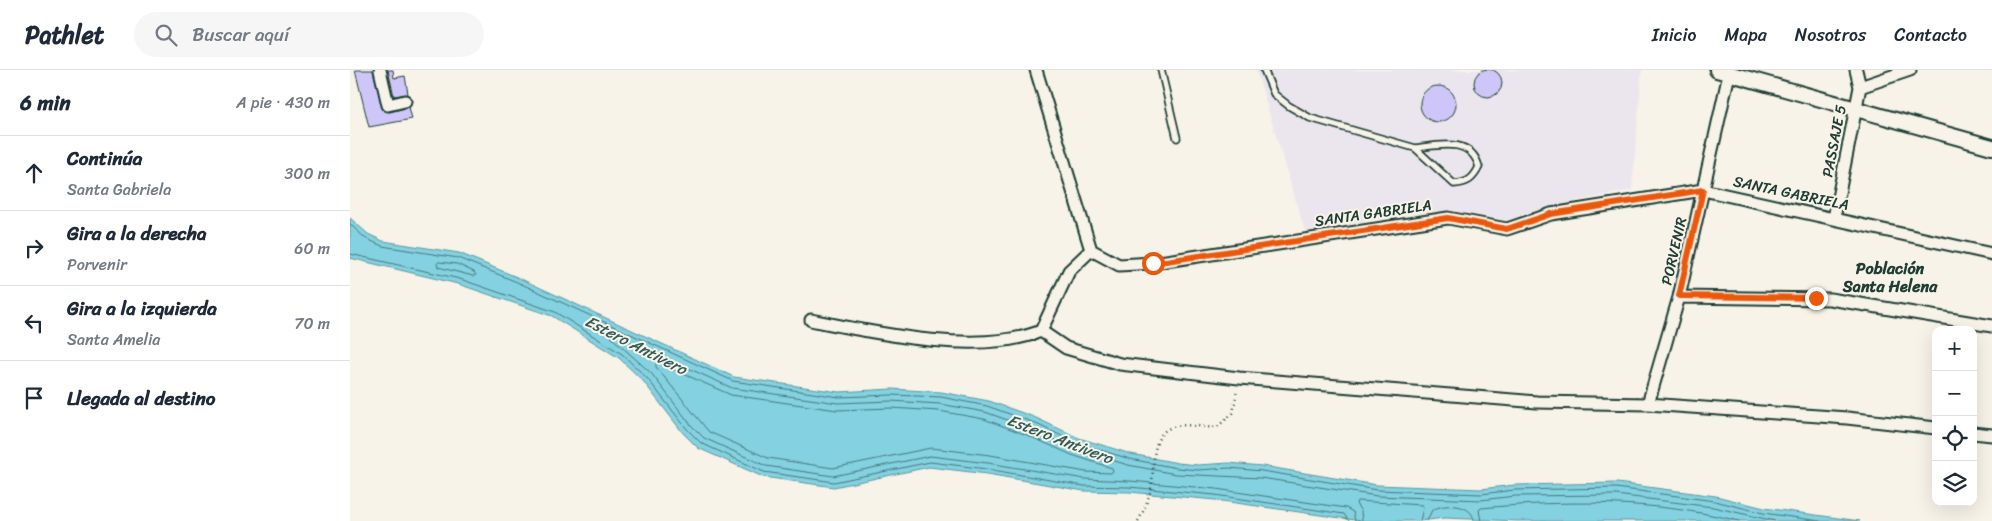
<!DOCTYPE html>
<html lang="es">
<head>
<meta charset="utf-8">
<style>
	body { margin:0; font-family:Sriracha,sans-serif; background:#f6f6f7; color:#1f2937 }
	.controls { position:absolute; right:15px; bottom:15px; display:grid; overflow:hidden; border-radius:10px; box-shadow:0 5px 20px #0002 }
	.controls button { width:45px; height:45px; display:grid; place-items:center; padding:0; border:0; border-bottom:1px solid #e0e1e3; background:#fff; color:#1f2937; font:25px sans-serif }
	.stop { position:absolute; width:15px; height:15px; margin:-11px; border:4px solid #ea580c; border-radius:50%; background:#fff }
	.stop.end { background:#ea580c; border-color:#fff; box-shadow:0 1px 5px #0008 }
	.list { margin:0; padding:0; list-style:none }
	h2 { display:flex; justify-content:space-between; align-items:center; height:65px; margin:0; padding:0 20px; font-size:21px }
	h2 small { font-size:16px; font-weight:400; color:#747a83 }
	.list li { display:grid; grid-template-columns:32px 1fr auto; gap:15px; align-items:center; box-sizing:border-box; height:75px; padding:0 20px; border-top:1px solid #e0e1e3 }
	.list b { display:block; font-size:19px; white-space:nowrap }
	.list p { margin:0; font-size:16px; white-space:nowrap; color:#747a83 }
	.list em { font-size:16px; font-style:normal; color:#747a83 }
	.icon { flex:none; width:28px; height:28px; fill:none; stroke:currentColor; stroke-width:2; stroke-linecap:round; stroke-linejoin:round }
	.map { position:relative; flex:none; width:1642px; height:451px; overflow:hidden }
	header { display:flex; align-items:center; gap:30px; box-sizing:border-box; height:70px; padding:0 25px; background:#fff; border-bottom:1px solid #e0e1e3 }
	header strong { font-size:24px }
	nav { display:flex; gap:28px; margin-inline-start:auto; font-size:18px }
	.search { width:350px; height:45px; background:#f6f6f7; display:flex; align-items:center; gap:12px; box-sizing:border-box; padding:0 18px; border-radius:28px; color:#747a83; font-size:19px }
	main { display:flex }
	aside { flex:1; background:#fff }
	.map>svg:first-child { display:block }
</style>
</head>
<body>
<header>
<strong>Pathlet</strong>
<div class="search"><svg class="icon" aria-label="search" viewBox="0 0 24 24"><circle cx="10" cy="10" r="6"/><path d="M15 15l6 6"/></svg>Buscar aquí</div>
<nav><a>Inicio</a><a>Mapa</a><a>Nosotros</a><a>Contacto</a></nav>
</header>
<main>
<aside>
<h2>6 min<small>A pie · 430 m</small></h2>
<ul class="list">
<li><svg class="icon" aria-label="ahead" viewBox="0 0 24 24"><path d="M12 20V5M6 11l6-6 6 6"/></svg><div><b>Continúa</b><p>Santa Gabriela</p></div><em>300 m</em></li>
<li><svg class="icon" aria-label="right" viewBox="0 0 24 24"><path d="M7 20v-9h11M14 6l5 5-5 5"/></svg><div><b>Gira a la derecha</b><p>Porvenir</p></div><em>60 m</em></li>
<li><svg class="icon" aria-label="left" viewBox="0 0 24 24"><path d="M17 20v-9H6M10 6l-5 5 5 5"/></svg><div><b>Gira a la izquierda</b><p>Santa Amelia</p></div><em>70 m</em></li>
<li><svg class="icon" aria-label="arrive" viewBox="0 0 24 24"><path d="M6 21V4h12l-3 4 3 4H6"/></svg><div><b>Llegada al destino</b></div></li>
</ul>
</aside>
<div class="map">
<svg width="1642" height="451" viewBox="0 0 1642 451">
	<rect width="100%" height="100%" fill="#f7f3e8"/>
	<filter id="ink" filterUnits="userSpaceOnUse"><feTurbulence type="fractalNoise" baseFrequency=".02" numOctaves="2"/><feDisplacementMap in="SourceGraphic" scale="10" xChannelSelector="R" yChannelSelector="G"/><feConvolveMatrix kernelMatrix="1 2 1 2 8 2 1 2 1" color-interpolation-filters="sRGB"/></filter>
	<g filter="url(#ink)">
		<!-- built -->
		<path fill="#ebe6ed" d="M 906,0 L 1292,0 L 1282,120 L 1207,135 L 1161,151 L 1145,151 L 1098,141 L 1058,144 L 955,161 Z"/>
		<!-- water -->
		<path fill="#83d1e1" stroke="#5b969c" d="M 0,148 L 18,164 L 33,171 L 109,183 L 169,208 L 384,307 L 489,322 L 542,319 L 591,322 L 639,331 L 684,347 L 729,368 L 781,384 L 828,393 L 848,395 L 879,393 L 912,396 L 1027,415 L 1131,419 L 1164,415 L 1267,413 L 1366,426 L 1414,438 L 1510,451 L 1167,451 L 1095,448 L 1070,451 L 1012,451 L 865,430 L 779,422 L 734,421 L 637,404 L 579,397 L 484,417 L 413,407 L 348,378 L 333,363 L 293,311 L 269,288 L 202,246 L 108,214 L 0,188 Z"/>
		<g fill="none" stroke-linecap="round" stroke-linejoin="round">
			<!-- shore -->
			<path stroke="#477879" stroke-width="1" d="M 0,154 L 15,168 L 32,176 L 108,188 L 167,212 L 383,311 L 489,327 L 542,325 L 591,327 L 637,336 L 682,352 L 727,373 L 780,389 L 827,398 L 848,400 L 879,398 L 912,401 L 1027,420 L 1131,424 L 1165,420 L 1266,418 L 1365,431 L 1413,443 L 1470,451
				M 0,184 L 110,209 L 205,242 L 272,284 L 297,308 L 337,359 L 351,373 L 414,402 L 484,412 L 580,392 L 637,399 L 734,416 L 779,417 L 865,425 L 994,444 L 999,451
				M 89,192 L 107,194 L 124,202 L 126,205 L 123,206 L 88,197 L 87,194 Z
				M 309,293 L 381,325 L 487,340 L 541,338 L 589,341 L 634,349 L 677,365 L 722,385 L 762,398 L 763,401 L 761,403 L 736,402 L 640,385 L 581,378 L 483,398 L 418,388 L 359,362 L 306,297 L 306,294 Z
				M 1005,451 L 1003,442 L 996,438 L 866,419 L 780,411 L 735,409 L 638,393 L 580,386 L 483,406 L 416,396 L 354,368 L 341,355 L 301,303 L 261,267 L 265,265 L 382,318 L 488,333 L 541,331 L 590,334 L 635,342 L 680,358 L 725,379 L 778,395 L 826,404 L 911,408 L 1027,426 L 1131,430 L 1165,426 L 1266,425 L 1363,437 L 1425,451
				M 1012,451 L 1011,441 L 1006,434 L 1007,431 L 1072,435 L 1073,438 L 1070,451
				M 1077,451 L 1082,440 C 1094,433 1123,433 1124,451
				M 1131,451 L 1129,440 L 1131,438 C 1218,430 1304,430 1389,451"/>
		</g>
		<!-- building -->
		<path fill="#cec6f8" stroke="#1f3d34" d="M1124 13a14 14 0 1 1 28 0a14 14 0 1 1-28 0Z
			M 5,0 L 23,0 L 33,40 L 40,42 L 59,37 L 62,49 L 19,57 Z
			M 38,0 L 43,0 L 44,8 L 55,6 L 58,24 L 44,26 Z
			M1070 34a18 18 0 1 1 36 0a18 18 0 1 1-36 0Z"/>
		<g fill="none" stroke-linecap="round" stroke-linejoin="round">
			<defs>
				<path id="service" d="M 811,0 L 827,68
					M 914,0 L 924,24 L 939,36 L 960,48 L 1065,78 L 1104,114 C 1118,113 1123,109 1129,97 C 1121,67 1090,75 1065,78"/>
				<path id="minor" d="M 30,0 L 38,35 L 55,31
					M 686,0 L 741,180 L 769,195 L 803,193 L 1098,148 L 1157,159 L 1201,144 L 1353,120 L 1642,184
					M 1510,17 L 1560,0
					M 1484,148 L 1510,17 L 1506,0
					M 1329,227 L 1480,229 L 1642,256
					M 461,250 C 525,263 630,286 691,261 L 719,201 L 741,180
					M 691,261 L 716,278 L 770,294 L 889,308 L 1187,332 L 1298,334 L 1497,348 L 1586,358
					M 1298,334 L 1329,227 L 1379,4
					M 1623,363 L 1642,365"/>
				<path id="tertiary" d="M 1367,0 L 1642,77"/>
			</defs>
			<!-- service casing -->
			<use href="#service" stroke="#1f3d34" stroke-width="9"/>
			<!-- minor casing -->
			<use href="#minor" stroke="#1f3d34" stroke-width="15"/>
			<!-- tertiary casing -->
			<use href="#tertiary" stroke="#1f3d34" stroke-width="18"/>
			<!-- path -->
			<path stroke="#1f3d34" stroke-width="2.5" stroke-dasharray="1 4" stroke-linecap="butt" d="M 788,451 C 794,441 798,430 801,419 C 805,400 799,363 823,357 C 836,353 852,357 866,358 L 883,343 L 887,320"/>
			<!-- service -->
			<use href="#service" stroke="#f7f3e8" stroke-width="5.5"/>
			<!-- minor -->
			<use href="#minor" stroke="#f7f3e8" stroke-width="11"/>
			<!-- tertiary -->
			<use href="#tertiary" stroke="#f7f3e8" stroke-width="14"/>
		</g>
	</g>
	<g fill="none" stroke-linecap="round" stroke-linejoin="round" filter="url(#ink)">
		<!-- route -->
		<path stroke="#ea580c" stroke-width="6" d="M 803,193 L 1098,148 L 1157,159 L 1201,144 L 1353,120 L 1329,226 L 1466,228"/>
	</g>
	<g text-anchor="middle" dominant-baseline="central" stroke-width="4" stroke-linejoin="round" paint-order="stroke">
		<!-- street labels -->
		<g font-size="15" fill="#1f3d34" stroke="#f7f3e8">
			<text transform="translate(1484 71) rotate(-79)">PASSAJE 5</text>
			<text transform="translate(1441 123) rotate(12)">SANTA GABRIELA</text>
			<text transform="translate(1023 143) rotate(-8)">SANTA GABRIELA</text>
			<text transform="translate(1324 181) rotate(-77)">PORVENIR</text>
		</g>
		<!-- neighbourhood labels -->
		<g font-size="16" font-weight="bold" fill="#1f3d34" stroke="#f7f3e8">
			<text x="1540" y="198">Población<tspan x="1540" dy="18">Santa Helena</tspan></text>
		</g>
		<!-- water labels -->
		<g font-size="16" font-style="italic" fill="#335b57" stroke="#f7f3e8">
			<text transform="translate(286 275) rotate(27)">Estero Antivero</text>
			<text transform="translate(710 369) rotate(21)">Estero Antivero</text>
		</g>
	</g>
</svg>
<div class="controls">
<button>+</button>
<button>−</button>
<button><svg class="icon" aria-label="locate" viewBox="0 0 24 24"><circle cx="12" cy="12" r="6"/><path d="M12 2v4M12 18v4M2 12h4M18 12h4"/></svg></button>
<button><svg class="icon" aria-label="layers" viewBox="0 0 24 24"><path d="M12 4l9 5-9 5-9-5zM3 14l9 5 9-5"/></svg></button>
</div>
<div class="stop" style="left:803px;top:193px"></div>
<div class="stop end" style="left:1466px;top:228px"></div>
</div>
</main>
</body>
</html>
